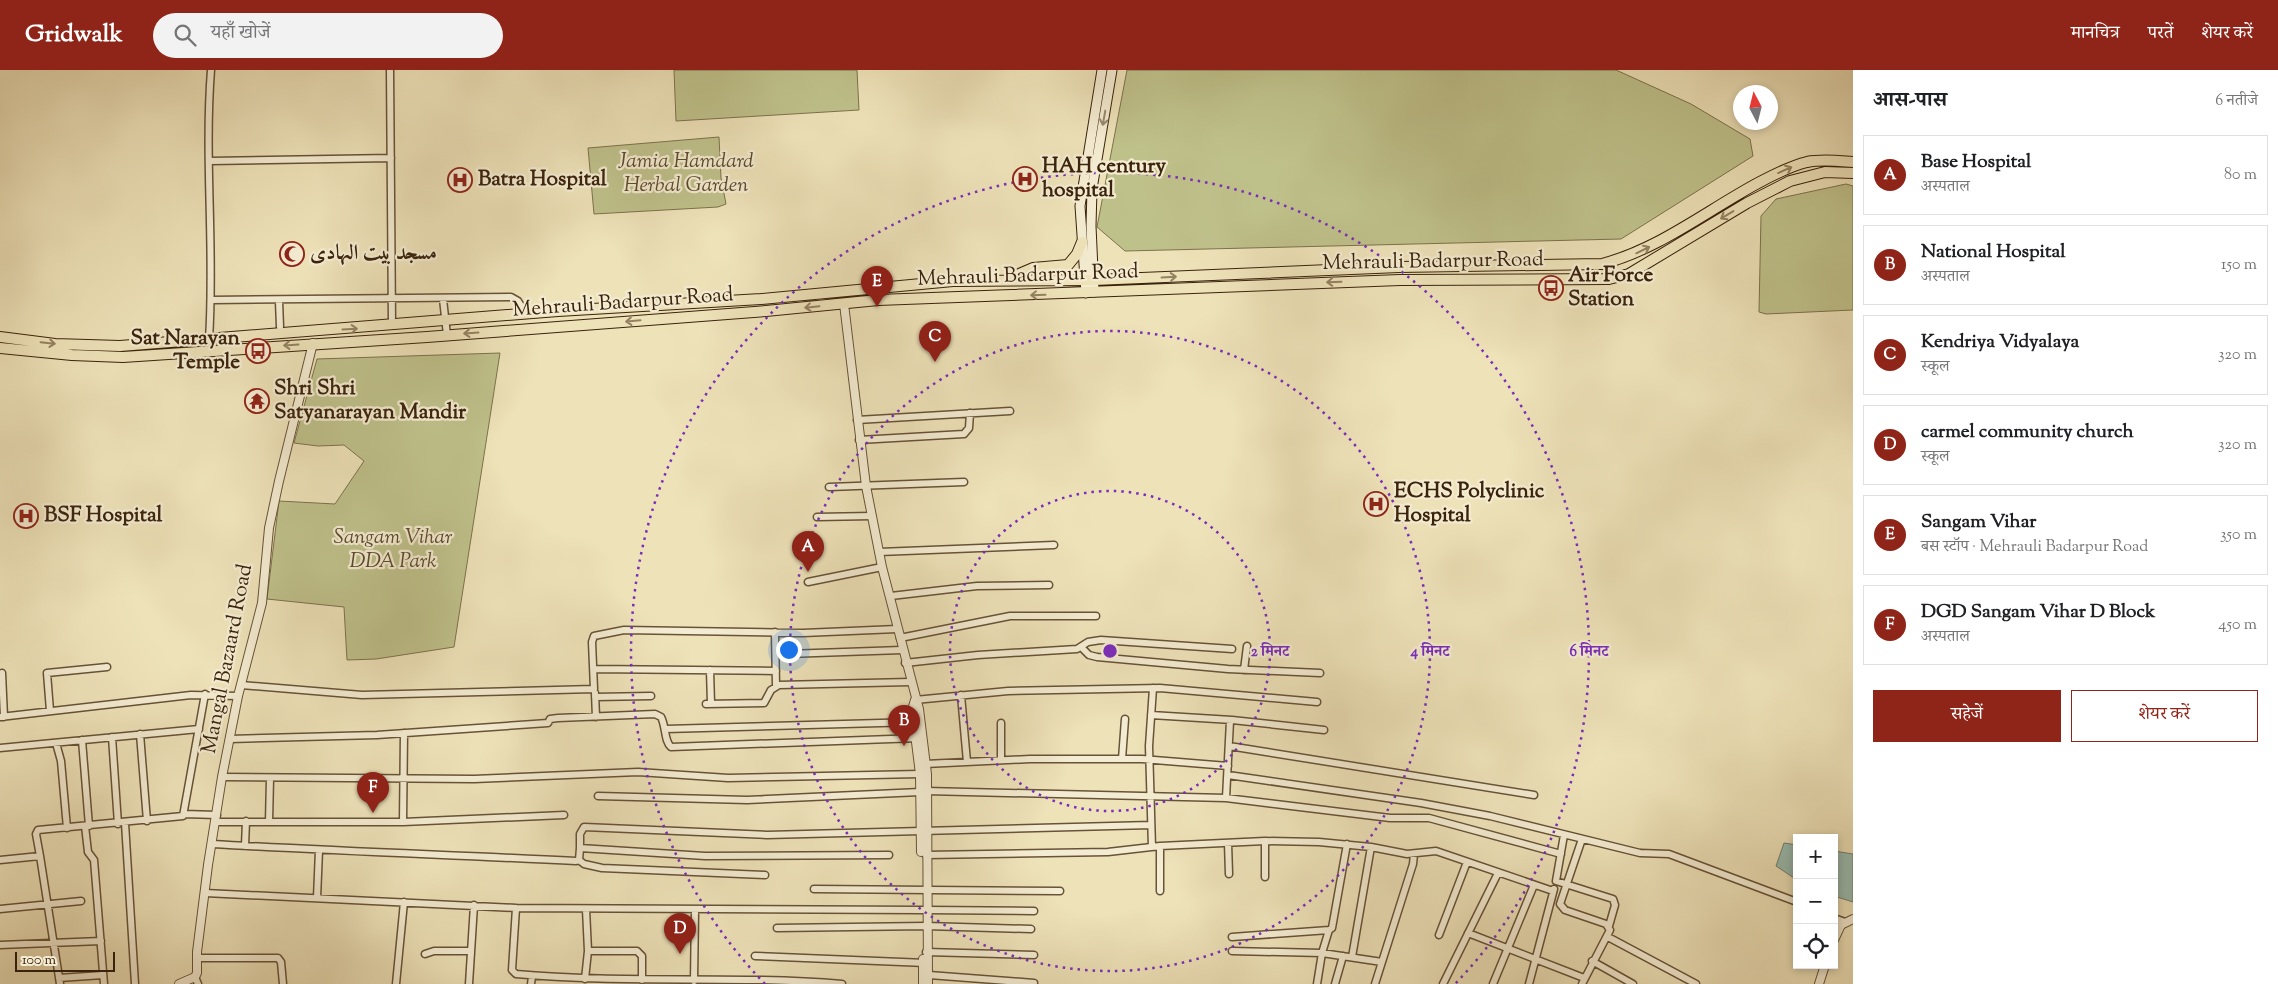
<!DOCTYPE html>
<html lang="hi">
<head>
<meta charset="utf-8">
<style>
	body { margin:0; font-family:"Sorts Mill Goudy",Amiri,"Noto Serif Devanagari",serif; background:#f2f2f2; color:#202124 }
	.controls { position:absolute; right:15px; bottom:15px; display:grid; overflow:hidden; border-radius:0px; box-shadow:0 2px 8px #0003 }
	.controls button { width:45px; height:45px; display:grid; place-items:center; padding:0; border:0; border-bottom:1px solid #e0e0e0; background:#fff; color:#202124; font:25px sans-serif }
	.compass { position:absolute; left:1733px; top:15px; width:45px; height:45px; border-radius:50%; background:#fff; box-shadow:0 2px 8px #0003; rotate:353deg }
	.scale { position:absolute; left:15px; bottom:12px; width:100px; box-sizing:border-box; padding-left:5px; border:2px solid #3a230c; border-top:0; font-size:14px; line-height:18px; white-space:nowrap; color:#3a230c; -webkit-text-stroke:4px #f4ecd2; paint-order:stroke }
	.you { position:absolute; left:788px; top:579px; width:18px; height:18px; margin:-12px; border:4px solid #fff; border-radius:50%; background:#1a73e8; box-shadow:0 0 0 8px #1a73e833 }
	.badge { display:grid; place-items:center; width:32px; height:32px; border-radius:50%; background:#8f2418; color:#fff; font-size:16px; font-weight:700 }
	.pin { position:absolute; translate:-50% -41px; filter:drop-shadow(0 1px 2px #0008) }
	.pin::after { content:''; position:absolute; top:26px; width:18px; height:15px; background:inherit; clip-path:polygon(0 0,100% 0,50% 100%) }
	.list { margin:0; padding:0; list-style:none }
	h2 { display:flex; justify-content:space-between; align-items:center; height:65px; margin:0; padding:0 20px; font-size:21px }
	h2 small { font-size:16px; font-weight:400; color:#757577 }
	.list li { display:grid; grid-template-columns:32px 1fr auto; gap:15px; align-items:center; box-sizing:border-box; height:80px; margin:0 10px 10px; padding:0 10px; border:1px solid #e0e0e0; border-radius:0px }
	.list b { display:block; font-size:19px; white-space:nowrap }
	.list p { margin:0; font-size:16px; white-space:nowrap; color:#757577 }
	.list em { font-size:16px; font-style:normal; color:#757577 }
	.actions { display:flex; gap:10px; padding:15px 20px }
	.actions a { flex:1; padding:11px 0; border:1px solid #8f2418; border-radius:0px; text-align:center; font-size:18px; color:#8f2418 }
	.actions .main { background:#8f2418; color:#fff }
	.icon { flex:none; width:28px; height:28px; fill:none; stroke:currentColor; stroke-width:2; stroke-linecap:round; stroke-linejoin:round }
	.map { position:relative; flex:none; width:1853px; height:914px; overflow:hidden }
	header { display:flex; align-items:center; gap:30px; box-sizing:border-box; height:70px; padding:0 25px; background:#8f2418; color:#fff }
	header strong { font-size:24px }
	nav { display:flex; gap:28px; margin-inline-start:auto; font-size:18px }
	.search { width:350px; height:45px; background:#f2f2f2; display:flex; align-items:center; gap:12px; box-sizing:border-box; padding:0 18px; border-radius:28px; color:#757577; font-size:19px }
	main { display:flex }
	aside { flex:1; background:#fff }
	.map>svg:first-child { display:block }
</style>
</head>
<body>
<header>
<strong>Gridwalk</strong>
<div class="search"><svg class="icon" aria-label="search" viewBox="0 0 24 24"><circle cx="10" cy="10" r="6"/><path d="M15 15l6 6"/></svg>यहाँ खोजें</div>
<nav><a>मानचित्र</a><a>परतें</a><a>शेयर करें</a></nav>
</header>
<main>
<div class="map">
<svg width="1853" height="914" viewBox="0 0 1853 914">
	<rect width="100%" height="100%" fill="#eee2b9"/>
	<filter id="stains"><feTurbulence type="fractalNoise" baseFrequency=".004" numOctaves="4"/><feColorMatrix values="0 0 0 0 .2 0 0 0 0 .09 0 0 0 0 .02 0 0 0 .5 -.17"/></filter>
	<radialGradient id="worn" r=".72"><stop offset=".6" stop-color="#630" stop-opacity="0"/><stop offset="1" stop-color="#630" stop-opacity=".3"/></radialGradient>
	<!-- green -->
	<path fill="#bfc18b" stroke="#7c724c" d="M 674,0 L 857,0 L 859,40 L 676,51 Z
		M 1127,0 L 1616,0 L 1691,34 L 1750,69 L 1753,86 L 1621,169 L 1125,181 L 1097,157 Z
		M 719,67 L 721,108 L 726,134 L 718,137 L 594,144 L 588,78 Z
		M 1846,114 L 1853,116 L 1853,240 L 1766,244 L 1759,242 L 1761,146 L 1776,129 Z
		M 500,283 L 454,577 L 376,589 L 347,590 L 344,537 L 267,529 L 279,431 L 335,434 L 364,391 L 344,375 L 318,376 L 294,373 L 317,289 Z"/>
	<!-- water -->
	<path fill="#99bdb2" stroke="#737f70" d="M 1784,773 L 1797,775 L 1797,810 L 1776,796 Z
		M 1834,781 L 1853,784 L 1853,832 L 1834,826 Z"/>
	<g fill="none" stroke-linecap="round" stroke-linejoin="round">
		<defs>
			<path id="minor" d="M 390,0 L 392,255
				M 210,91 L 391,88
				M 443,229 L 447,265
				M 212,230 L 511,227 L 518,231 L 526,244
				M 279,231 L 280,257
				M 209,269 C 215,180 204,90 211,0
				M 857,350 L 1010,341
				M 859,370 L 964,364 L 969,358 L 970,343
				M 829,417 L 964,412
				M 817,447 L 872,446
				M 879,482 L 1054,475
				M 808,512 L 882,497
				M 891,526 L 977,516 L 1049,515
				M 775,562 L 776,616
				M 900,568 L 1010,546 L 1096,546
				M 1082,578 L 1089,585 L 1097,587 L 1228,599 L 1320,603
				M 787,584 L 902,580
				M 905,593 L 978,585 L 1077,579 L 1088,572 L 1101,570 L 1232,579
				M 594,599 L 776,601
				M 710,600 L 711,634
				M 1244,600 L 1247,576
				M 2,603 L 4,647
				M 241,615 L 362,625 L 594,619 L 592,572 L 594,566 L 624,560 L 803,563 L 897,559
				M 595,623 L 596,647
				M 961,625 L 967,692
				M 595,627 L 651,626
				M 915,630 L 1008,621 L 1160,618 L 1317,632
				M 706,634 L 764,633 L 771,620 L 779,615 L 910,612
				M 50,641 L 47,603 L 107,597
				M 1151,645 L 1232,650 L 1324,660
				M 0,647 L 191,625 L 238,626
				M 666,659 L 917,652
				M 140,664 L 147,751
				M 112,667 L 118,754
				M 230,669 L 377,665 L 548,653 L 550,649 L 558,648 L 655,644 L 661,647 C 666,656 664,671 671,677 L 918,668
				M 82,670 L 89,756
				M 56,673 L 61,691 L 67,758
				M 1229,676 L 1534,725
				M 0,678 L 199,659
				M 1122,689 L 1125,649
				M 1001,690 L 1001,653
				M 925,694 L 1030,689 L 1142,689 L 1228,696
				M 1228,705 L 1421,733 L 1490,746 L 1640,783 L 1669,784 L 1797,832
				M 222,707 L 474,709 L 638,702 L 728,708 L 920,704
				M 926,721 L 1226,728 L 1390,748 L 1429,748 L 1561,784
				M 598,726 L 747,730 L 920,722
				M 1226,728 L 1230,651
				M 184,744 L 217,745
				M 216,752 L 403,752 L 564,745
				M 269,752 L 270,708
				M 403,752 L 404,663
				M 125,753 L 135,914
				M 85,756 L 88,782 L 94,790 L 104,914
				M 1564,765 L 1556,811 L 1613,829 L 1615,835 L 1609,856
				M 1582,769 L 1560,834 L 1565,840 L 1606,854 L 1610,860 L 1582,914
				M 1265,771 L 1265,807
				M 1228,773 L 1229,804
				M 212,774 C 333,781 454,785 576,791 L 579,790 L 580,778 L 705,786 L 889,785
				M 245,776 L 246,751
				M 1160,776 L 1160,821
				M 1152,777 L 1149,676 L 1153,618
				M 580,778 L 580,764 L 584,757 L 767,765 L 1151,755
				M 926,785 L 1108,782 L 1160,776 L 1265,771 L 1319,772 L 1371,777 L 1407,784 L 1436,781 L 1553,821
				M 40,786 L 60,914
				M 0,790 L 40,786 L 36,764 L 38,760 L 183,746 L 205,624
				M 579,790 L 584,794 L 602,798 L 765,805
				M 814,819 L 1060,821
				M 205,823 L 516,838 L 923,840
				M 317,828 L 319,780
				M 516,838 L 512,900 L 516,904 C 625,914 733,905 842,914
				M 0,839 L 81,831
				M 586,839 L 588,881
				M 926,840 L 1034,841
				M 1834,848 L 1845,852
				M 777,858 L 926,856 L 1031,859
				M 1468,863 L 1584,908
				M 1439,865 L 1467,792
				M 1232,867 L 1329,860 L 1332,858 L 1347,774
				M 1608,867 L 1696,914
				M 0,875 L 101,871
				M 1232,881 L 1322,883 L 1382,892
				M 926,882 L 1034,885
				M 425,884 L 434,881 L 471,881
				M 755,886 L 926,893
				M 1352,887 L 1371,777
				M 197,888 L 278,888 L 281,892 L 283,914
				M 1592,891 L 1633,914
				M 929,905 L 1034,913
				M 195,907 L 198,914
				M 59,908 L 103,905
				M 585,909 L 588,881 L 637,881 L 642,886 L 642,910
				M 694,911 L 695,840
				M 396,914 L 404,832
				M 469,914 L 474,835
				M 531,914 L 532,906
				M 1317,914 L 1322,883 L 1329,860
				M 1335,914 L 1343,886
				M 1375,914 L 1413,794 L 1414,784
				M 1443,914 L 1498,803
				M 1493,914 L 1534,815
				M 1529,914 L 1554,819"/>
			<path id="tertiary" d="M 844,234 L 866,416 L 882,497 L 919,639 L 927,704 L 928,914
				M 915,630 L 912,640 L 920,704 L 921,782
				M 1834,870 L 1841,855 L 1853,849
				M 923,889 L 923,914
				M 179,914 L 195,907 L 197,903 L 197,882 L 208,795 L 222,707 L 238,626 L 262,533 L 269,458 L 279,411 L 313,273
				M 1819,914 L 1825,895"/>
			<path id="secondary" d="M 1094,222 L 1091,156 L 1092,119 L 1112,0
				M 1086,223 L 1080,136 L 1102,0"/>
			<path id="primary" d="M 1010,208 L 1033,198 L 1068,195 L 1077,184 L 1082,172
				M 0,267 L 55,274 L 120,276 L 558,241 L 761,229 L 953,211 L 1094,210 L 1399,197 L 1602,194 C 1659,179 1706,141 1758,113 C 1773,105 1790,96 1807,92 C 1822,89 1838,91 1853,92
				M 0,278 L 72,285 L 123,287 L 427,267 L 766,241 L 878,230 L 1400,210 L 1609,209 L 1629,204 L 1747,133 L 1790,111 L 1825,102 L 1853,103"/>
		</defs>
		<!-- minor casing -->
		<use href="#minor" stroke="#675337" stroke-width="9"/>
		<!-- tertiary casing -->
		<use href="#tertiary" stroke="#675337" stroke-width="10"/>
		<!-- secondary casing -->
		<use href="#secondary" stroke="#3a230c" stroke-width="11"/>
		<!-- primary casing -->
		<use href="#primary" stroke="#3a230c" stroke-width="12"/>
		<!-- minor -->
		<use href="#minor" stroke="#f4ecd2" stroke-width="6"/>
		<!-- tertiary -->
		<use href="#tertiary" stroke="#f4ecd2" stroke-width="8"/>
		<!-- secondary -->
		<use href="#secondary" stroke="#f4ecd2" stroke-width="9"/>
		<!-- primary -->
		<use href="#primary" stroke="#eee2b9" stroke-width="10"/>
	</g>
	<!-- one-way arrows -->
	<defs><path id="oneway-shaft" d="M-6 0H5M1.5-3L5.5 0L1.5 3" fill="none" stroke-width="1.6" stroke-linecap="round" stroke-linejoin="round" transform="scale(1.25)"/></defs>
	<use stroke="#97886f" href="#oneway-shaft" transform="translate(1104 48) rotate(100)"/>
	<g stroke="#948262">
		<use href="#oneway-shaft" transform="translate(1785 100) rotate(-24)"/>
		<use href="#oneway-shaft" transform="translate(1727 145) rotate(149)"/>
		<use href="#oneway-shaft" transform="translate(1643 180) rotate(-26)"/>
		<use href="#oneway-shaft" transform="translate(1169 207) rotate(-3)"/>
		<use href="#oneway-shaft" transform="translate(1334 212) rotate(178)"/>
		<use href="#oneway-shaft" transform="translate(1038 225) rotate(178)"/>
		<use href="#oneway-shaft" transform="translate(812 237) rotate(174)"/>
		<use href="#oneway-shaft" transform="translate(633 251) rotate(175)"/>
		<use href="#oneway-shaft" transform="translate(350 259) rotate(-3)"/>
		<use href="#oneway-shaft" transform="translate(471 263) rotate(176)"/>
		<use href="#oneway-shaft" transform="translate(48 273) rotate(6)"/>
		<use href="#oneway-shaft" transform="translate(291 275) rotate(176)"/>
	</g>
	<!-- distance rings -->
	<g fill="none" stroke="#7b2cbf" stroke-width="2.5" stroke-dasharray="2.5 5">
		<circle cx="1110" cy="581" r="160"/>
		<circle cx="1110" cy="581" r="320"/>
		<path d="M765 914A479 479 0 1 1 1455 914"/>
	</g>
	<!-- icons -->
	<defs>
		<symbol id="hospital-ring" viewBox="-11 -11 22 22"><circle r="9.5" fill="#f4ecd2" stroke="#8f2418" stroke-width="1.5"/><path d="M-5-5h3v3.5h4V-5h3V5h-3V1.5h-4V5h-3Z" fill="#8f2418"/></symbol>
		<symbol id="mosque-ring" viewBox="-11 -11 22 22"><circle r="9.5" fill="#f4ecd2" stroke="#8f2418" stroke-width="1.5"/><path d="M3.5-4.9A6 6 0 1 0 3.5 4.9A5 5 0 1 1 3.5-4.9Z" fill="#8f2418"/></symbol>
		<symbol id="bus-ring" viewBox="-11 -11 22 22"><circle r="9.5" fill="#f4ecd2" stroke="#8f2418" stroke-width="1.5"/><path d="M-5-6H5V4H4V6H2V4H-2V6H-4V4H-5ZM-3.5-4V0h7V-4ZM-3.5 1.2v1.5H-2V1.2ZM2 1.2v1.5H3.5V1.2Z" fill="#8f2418"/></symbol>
		<symbol id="temple-ring" viewBox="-11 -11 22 22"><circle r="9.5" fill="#f4ecd2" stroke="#8f2418" stroke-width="1.5"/><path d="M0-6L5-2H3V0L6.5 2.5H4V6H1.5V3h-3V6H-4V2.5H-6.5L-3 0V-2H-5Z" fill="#8f2418"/></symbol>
	</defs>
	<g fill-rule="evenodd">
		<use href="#hospital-ring" x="1011" y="95" width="28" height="28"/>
		<use href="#hospital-ring" x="446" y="96" width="28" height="28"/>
		<use href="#mosque-ring" x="278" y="170" width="28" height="28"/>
		<use href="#bus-ring" x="1537" y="204" width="28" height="28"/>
		<use href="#bus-ring" x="244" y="267" width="28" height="28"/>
		<use href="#temple-ring" x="243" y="317" width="28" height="28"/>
		<use href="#hospital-ring" x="1362" y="420" width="28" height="28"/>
		<use href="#hospital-ring" x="12" y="432" width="28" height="28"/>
	</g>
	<g text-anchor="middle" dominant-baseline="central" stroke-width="4.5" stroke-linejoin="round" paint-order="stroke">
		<!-- park labels -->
		<g font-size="21" font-style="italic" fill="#5b4a2c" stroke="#f4ecd2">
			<text x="686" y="92">Jamia Hamdard<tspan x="686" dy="24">Herbal Garden</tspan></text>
			<text x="393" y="468">Sangam Vihar<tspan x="393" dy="24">DDA Park</tspan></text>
		</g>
		<!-- poi labels -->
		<g font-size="21" font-weight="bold" fill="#3a230c" stroke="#f4ecd2" text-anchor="start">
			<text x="1042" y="97">HAH century<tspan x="1042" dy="24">hospital</tspan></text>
			<text x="478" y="110">Batra Hospital</text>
			<text x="310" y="184">مسجد بیت الہادی</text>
			<text x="1568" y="206">Air Force<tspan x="1568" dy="24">Station</tspan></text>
			<text x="240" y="269" text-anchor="end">Sat Narayan<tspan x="240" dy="24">Temple</tspan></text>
			<text x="274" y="319">Shri Shri<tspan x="274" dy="24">Satyanarayan Mandir</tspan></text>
			<text x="1394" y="422">ECHS Polyclinic<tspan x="1394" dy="24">Hospital</tspan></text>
			<text x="44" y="446">BSF Hospital</text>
		</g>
		<!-- street labels -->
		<g font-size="21" fill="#3a230c" stroke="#f4ecd2">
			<text transform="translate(1433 192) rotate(-1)">Mehrauli Badarpur Road</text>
			<text transform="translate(1028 206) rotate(-2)">Mehrauli Badarpur Road</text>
			<text transform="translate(623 233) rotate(-4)">Mehrauli Badarpur Road</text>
			<text transform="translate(228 589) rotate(-79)">Mangal Bazaard Road</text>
		</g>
	</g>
	<circle cx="1110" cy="581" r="8" fill="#7b2cbf" stroke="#f4ecd2" stroke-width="2.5"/>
	<g font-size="15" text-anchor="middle" font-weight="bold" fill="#7b2cbf" stroke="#f4ecd2" stroke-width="4.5" stroke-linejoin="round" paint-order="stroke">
		<text x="1270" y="586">2 मिनट</text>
		<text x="1430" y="586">4 मिनट</text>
		<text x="1589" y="586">6 मिनट</text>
	</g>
	<rect width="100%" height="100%" filter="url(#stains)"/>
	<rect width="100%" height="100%" fill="url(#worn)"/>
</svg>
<div class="controls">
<button>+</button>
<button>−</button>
<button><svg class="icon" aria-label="locate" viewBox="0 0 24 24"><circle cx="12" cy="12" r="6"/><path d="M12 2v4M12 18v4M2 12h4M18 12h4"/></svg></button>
</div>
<svg class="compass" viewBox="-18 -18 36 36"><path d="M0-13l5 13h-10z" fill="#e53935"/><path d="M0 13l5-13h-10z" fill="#757577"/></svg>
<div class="scale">100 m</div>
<div class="you"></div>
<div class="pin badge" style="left:808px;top:502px">A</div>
<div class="pin badge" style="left:904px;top:676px">B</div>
<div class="pin badge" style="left:935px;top:292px">C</div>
<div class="pin badge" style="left:680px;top:884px">D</div>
<div class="pin badge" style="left:877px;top:237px">E</div>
<div class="pin badge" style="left:373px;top:743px">F</div>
</div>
<aside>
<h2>आस-पास<small>6 नतीजे</small></h2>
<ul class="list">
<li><span class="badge">A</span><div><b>Base Hospital</b><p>अस्पताल</p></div><em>80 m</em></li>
<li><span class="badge">B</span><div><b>National Hospital</b><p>अस्पताल</p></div><em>150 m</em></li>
<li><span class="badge">C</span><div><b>Kendriya Vidyalaya</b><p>स्कूल</p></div><em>320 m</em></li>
<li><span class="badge">D</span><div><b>carmel community church</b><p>स्कूल</p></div><em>320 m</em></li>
<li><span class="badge">E</span><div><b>Sangam Vihar</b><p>बस स्टॉप · Mehrauli Badarpur Road</p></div><em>350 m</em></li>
<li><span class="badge">F</span><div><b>DGD Sangam Vihar D Block</b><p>अस्पताल</p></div><em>450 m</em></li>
</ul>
<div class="actions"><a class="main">सहेजें</a><a>शेयर करें</a></div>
</aside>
</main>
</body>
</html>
